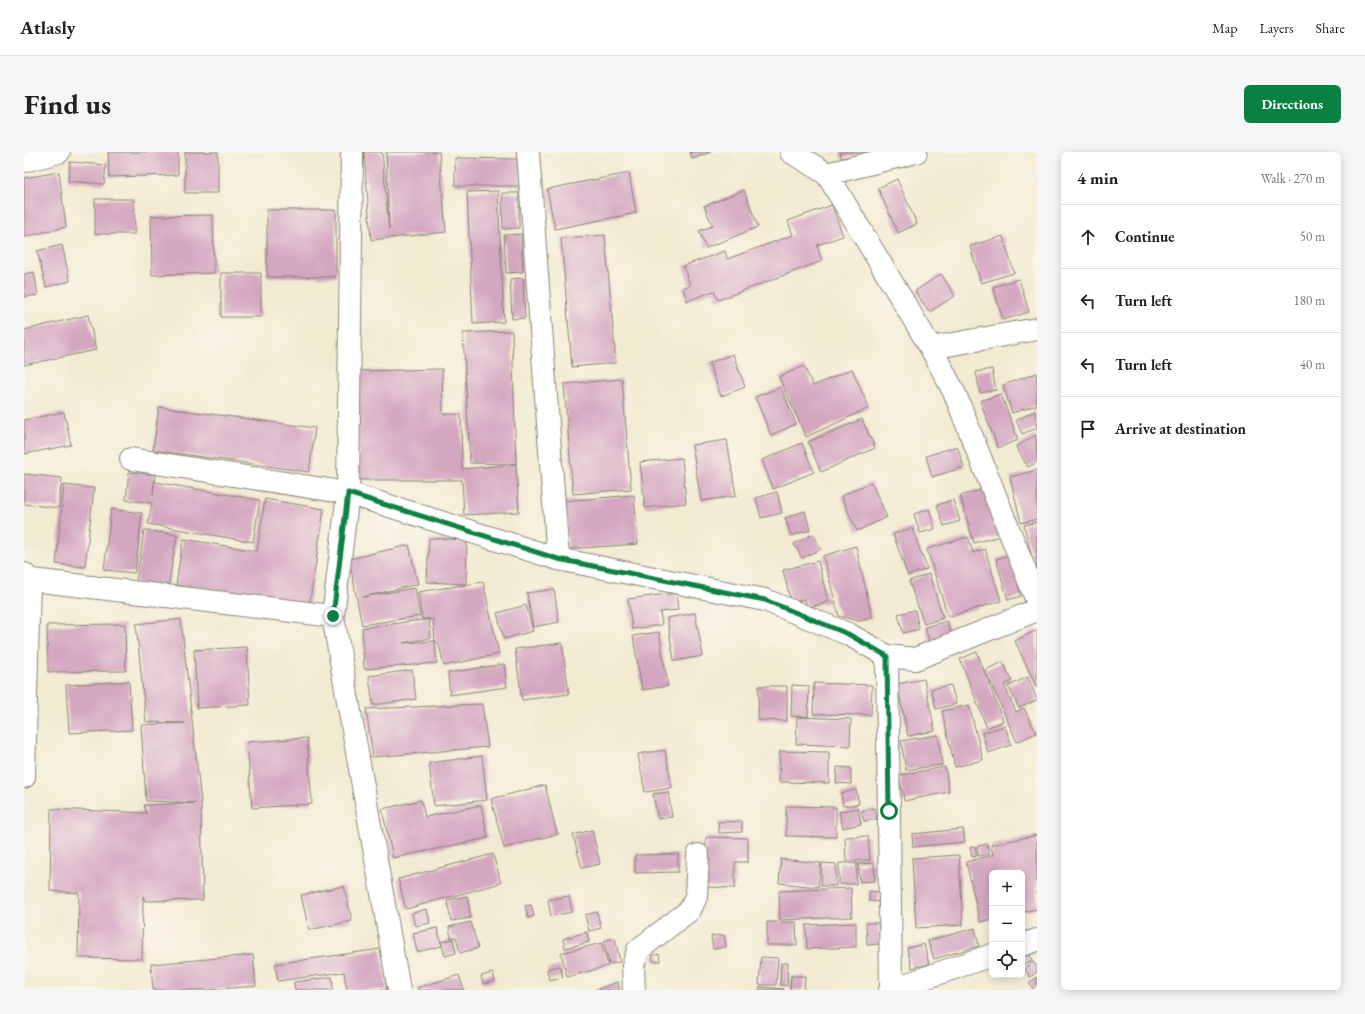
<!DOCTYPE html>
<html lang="en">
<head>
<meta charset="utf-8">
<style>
	body { margin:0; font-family:"EB Garamond",serif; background:#f6f6f6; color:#202124 }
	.controls { position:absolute; right:12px; bottom:12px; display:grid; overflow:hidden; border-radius:6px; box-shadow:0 2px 10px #0003 }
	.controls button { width:36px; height:36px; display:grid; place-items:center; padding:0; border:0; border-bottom:1px solid #e0e0e0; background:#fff; color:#202124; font:20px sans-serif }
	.stop { position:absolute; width:12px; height:12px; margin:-9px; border:3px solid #0b8043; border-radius:50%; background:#fff }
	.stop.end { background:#0b8043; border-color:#fff; box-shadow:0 1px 4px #0008 }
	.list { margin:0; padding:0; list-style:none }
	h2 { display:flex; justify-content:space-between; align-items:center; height:52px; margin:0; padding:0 16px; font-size:17px }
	h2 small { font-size:13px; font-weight:400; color:#757577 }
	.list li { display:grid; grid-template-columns:26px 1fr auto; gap:12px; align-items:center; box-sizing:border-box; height:64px; padding:0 16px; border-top:1px solid #e0e0e0 }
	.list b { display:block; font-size:15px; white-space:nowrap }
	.list em { font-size:13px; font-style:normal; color:#757577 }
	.icon { flex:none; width:22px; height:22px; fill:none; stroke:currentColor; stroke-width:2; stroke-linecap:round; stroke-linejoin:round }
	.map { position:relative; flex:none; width:1013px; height:838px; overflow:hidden; border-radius:6px }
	header { display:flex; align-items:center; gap:24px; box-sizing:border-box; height:56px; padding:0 20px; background:#fff; border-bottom:1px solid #e0e0e0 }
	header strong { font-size:19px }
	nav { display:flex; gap:22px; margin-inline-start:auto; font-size:14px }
	.intro { display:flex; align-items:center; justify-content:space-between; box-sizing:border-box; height:96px; padding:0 24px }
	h1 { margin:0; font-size:28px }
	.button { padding:10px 18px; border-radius:6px; background:#0b8043; color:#fff; font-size:14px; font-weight:700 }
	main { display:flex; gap:24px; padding:0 24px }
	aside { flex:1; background:#fff; border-radius:6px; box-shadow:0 2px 10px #0003 }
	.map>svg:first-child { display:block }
</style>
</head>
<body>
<header>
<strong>Atlasly</strong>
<nav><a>Map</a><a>Layers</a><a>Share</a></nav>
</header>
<div class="intro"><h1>Find us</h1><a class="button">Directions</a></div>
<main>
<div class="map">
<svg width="1013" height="838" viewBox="0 0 1013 838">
	<rect width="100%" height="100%" fill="#fbf7ec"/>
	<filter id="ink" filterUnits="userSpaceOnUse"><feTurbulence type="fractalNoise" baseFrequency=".025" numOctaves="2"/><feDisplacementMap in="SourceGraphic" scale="8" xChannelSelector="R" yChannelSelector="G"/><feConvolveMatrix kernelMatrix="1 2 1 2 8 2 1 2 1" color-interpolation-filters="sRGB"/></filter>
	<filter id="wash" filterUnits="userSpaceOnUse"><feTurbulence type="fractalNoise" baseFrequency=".012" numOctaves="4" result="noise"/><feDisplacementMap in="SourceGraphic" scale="16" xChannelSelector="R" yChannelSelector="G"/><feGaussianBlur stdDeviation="0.9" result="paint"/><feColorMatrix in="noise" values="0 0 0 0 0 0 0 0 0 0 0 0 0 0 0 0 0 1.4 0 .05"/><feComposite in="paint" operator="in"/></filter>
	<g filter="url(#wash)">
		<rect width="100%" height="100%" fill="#f2ead1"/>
		<g id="blocks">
			<!-- building -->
			<path fill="#d4a7c1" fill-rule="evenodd" d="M 84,0 L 154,0 L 154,23 L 85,25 Z
				M 161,0 L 194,0 L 194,41 L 161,41 Z
				M 340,0 L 358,0 L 365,77 L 362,0 L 415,0 L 422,80 L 347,88 Z
				M 666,0 L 687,0 L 668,7 Z
				M 816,0 L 844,0 L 844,1 L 817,6 Z
				M 431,6 L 497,7 L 497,34 L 431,34 Z
				M 46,10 L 82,13 L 80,32 L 44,29 Z
				M 35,20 L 42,75 L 0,85 L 0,26 Z
				M 605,21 L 612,61 L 531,77 L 523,37 Z
				M 873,27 L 893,72 L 874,81 L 854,36 Z
				M 720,38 L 734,75 L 682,96 L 675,79 L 689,74 L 680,54 Z
				M 474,39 L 480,170 L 449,172 L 443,40 Z
				M 478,41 L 495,41 L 495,76 L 479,77 Z
				M 71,47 L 110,47 L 111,82 L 71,82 Z
				M 808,53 L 819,84 L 793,93 L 798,109 L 694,148 L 690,139 L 663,149 L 659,136 L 666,133 L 659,114 L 701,99 L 703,107 L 769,83 L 764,69 Z
				M 243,58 L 312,58 L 312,125 L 243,125 Z
				M 189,63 L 190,121 L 128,123 L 127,64 Z
				M 497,82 L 499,120 L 482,121 L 480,83 Z
				M 581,83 L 592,211 L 548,215 L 537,86 Z
				M 979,84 L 990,121 L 957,131 L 946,94 Z
				M 38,93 L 46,129 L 22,135 L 13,99 Z
				M 10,120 L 14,143 L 0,145 L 0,122 Z
				M 197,121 L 237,121 L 237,165 L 197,165 Z
				M 917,122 L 931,144 L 905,160 L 891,139 Z
				M 499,126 L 501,166 L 488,167 L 486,127 Z
				M 995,127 L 1005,160 L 979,168 L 969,135 Z
				M 64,163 L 72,198 L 0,213 L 0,178 Z
				M 488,179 L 492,312 L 446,311 L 439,181 Z
				M 709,202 L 721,235 L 697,244 L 685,211 Z
				M 780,214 L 789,234 L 828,217 L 845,256 L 782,285 L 755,225 Z
				M 418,217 L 419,262 L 437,262 L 438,317 L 492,312 L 495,360 L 440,363 L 438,328 L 335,328 L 333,219 Z
				M 968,217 L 972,238 L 956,241 L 952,220 Z
				M 1013,221 L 1013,253 L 988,261 L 979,233 Z
				M 598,227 L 607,337 L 549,342 L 540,232 Z
				M 757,235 L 772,272 L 747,283 L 731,245 Z
				M 977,242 L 994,288 L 974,296 L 956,249 Z
				M 135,255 L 291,276 L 285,320 L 129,298 Z
				M 1011,259 L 1013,276 L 998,282 L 992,268 Z
				M 40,260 L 47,293 L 0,302 L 0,268 Z
				M 838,267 L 851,296 L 797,320 L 784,290 Z
				M 1012,283 L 1013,310 L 1004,315 L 992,295 Z
				M 703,288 L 712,344 L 677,349 L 668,293 Z
				M 778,291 L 790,320 L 749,337 L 738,308 Z
				M 933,294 L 940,315 L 908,325 L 902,304 Z
				M 658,306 L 662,351 L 621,356 L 616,310 Z
				M 1013,318 L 1013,367 L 997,371 L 986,325 Z
				M 105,320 L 131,323 L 129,342 L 131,330 L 236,348 L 229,390 L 124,372 L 128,351 L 102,348 Z
				M 0,322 L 38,326 L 35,356 L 0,352 Z
				M 847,330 L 863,365 L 833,379 L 817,344 Z
				M 40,333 L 70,336 L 61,415 L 32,412 Z
				M 963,336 L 976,384 L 950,391 L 936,344 Z
				M 753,340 L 758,361 L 737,366 L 732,346 Z
				M 610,343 L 614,392 L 544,397 L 540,349 Z
				M 241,347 L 300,357 L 285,455 L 152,433 L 159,387 L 233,399 Z
				M 929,348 L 936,369 L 920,374 L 913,353 Z
				M 87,357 L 118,361 L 111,421 L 80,418 Z
				M 905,357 L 911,377 L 896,381 L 890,362 Z
				M 781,359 L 786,378 L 767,384 L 761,366 Z
				M 1013,370 L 1013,417 L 1011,418 L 1000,373 Z
				M 888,376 L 903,417 L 884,424 L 869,382 Z
				M 120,378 L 153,383 L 144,436 L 112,431 Z
				M 789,382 L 797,397 L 778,406 L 770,392 Z
				M 944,385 L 949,401 L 961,397 L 977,449 L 924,465 L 903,397 Z
				M 405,386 L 443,388 L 442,432 L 403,430 Z
				M 385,393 L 394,432 L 339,445 L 391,436 L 396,464 L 338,473 L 325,407 Z
				M 832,394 L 848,466 L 835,469 L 815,464 L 799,404 Z
				M 985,403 L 997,444 L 984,448 L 972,407 Z
				M 794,409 L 804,450 L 783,456 L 781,447 L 767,451 L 759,418 Z
				M 905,422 L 919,466 L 900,472 L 885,429 Z
				M 459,430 L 475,502 L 420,514 L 415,492 L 411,489 L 413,511 L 340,517 L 338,476 L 405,467 L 398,467 L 394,440 ZM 405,467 L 409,467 L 411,489 L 379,491 L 407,486 Z
				M 530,437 L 535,470 L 509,475 L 503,441 Z
				M 652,441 L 654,458 L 636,460 L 638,473 L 608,477 L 604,447 Z
				M 502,453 L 509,479 L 480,487 L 473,461 Z
				M 891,458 L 895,477 L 879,481 L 874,462 Z
				M 671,461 L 679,504 L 650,509 L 643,466 Z
				M 157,467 L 177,651 L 179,748 L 121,749 L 119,744 L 118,807 L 54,806 L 55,741 L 26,739 L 27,657 L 122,661 L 120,653 L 172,651 L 122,649 L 117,573 L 161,571 L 122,570 L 112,472 Z
				M 923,469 L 927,483 L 905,489 L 901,475 Z
				M 101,472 L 102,519 L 24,520 L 23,473 Z
				M 1013,478 L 1013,536 L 991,489 Z
				M 635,480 L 644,534 L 618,538 L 609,484 Z
				M 538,491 L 545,542 L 498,548 L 491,497 Z
				M 223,495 L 226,553 L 173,556 L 170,498 Z
				M 953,500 L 979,569 L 963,576 L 936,507 Z
				M 979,510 L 988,529 L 980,533 L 992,560 L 1000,556 L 1012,581 L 993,590 L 961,518 Z
				M 480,512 L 483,535 L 426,543 L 424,521 Z
				M 388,518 L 392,547 L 349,553 L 345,524 Z
				M 1004,525 L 1013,548 L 995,556 L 984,534 Z
				M 900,527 L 911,579 L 884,584 L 873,532 Z
				M 105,529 L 108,578 L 45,581 L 42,533 Z
				M 790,531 L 848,533 L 847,563 L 789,562 Z
				M 768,533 L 785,534 L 784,565 L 767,564 Z
				M 927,533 L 932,552 L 912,557 L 907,537 Z
				M 735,534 L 763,534 L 763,569 L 734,568 Z
				M 458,552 L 464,595 L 349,605 L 342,557 Z
				M 945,553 L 959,608 L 931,615 L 918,559 Z
				M 773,565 L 827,567 L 826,594 L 772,592 Z
				M 981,574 L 987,593 L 964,601 L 958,581 Z
				M 914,583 L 918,613 L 882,618 L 877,589 Z
				M 283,586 L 288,652 L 228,656 L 223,590 Z
				M 641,598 L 648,636 L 621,640 L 614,602 Z
				M 756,599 L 805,600 L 805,631 L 755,630 Z
				M 458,604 L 463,648 L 410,654 L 405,611 Z
				M 813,615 L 827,616 L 827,632 L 812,631 Z
				M 921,615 L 925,640 L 880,649 L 875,623 Z
				M 521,633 L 533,682 L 480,696 L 467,647 Z
				M 832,638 L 835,652 L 819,654 L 817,641 Z
				M 644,640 L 648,665 L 634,667 L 629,642 Z
				M 397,648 L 401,665 L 457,653 L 464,686 L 369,706 L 358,657 Z
				M 762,654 L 812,655 L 812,685 L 762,684 Z
				M 834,656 L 837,672 L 819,676 L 815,660 Z
				M 851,656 L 853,667 L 840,669 L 837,659 Z
				M 718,669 L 718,680 L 695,681 L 694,670 Z
				M 939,677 L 941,690 L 889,695 L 888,682 Z
				M 568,678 L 576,712 L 558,716 L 549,683 Z
				M 1013,683 L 1013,757 L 998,760 L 998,721 L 968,721 L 968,767 L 956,770 L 942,710 L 969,703 L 967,693 Z
				M 844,684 L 846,708 L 822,709 L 821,685 Z
				M 682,685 L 724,686 L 724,710 L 711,710 L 711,736 L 681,735 Z
				M 963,692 L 965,702 L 955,704 L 953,694 Z
				M 951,694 L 953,704 L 948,705 L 946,695 Z
				M 469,702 L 477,731 L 382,757 L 374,727 Z
				M 654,702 L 654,720 L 611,721 L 611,703 Z
				M 935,703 L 939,773 L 892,776 L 888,706 Z
				M 757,707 L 797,711 L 794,735 L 755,731 Z
				M 798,711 L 812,712 L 812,734 L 797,734 Z
				M 815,711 L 833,711 L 832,732 L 815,732 Z
				M 850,711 L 851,729 L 836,730 L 834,712 Z
				M 320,734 L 328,769 L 285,778 L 277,743 Z
				M 827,736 L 828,765 L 756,768 L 755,739 Z
				M 845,739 L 855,740 L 854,750 L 845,749 Z
				M 443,744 L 447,766 L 427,769 L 423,748 Z
				M 545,744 L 548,760 L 527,764 L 524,748 Z
				M 507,753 L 510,764 L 504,766 L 501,754 Z
				M 403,757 L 406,771 L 391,774 L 388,761 Z
				M 573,760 L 577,776 L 565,779 L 561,763 Z
				M 447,770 L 454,796 L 436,801 L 432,785 L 427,786 L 425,775 Z
				M 743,770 L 772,770 L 773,793 L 743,793 Z
				M 832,771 L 832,795 L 783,797 L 782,773 Z
				M 842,771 L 854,771 L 856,792 L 843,793 Z
				M 413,776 L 418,794 L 393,800 L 389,781 Z
				M 951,776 L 955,794 L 910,807 L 904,789 Z
				M 563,780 L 565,790 L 541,796 L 539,787 Z
				M 700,783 L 702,795 L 689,797 L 687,784 Z
				M 591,786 L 596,810 L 585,812 L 580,789 Z
				M 429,787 L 432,801 L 421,804 L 417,790 Z
				M 578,791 L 584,814 L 543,825 L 537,801 Z
				M 900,792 L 905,812 L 888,816 L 883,796 Z
				M 357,797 L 363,838 L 323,838 L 320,820 L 254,829 L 251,812 Z
				M 1004,799 L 1008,808 L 998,813 L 998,803 Z
				M 635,802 L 636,809 L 630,810 L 628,804 Z
				M 229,803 L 232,834 L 184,838 L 129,838 L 127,812 Z
				M 737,805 L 754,806 L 752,833 L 735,833 Z
				M 1009,810 L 1013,815 L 1013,820 L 1006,825 L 1000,817 Z
				M 757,811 L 764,811 L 763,834 L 756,833 Z
				M 536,814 L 539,825 L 525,828 L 523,817 Z
				M 469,821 L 471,829 L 459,832 L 457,824 Z
				M 435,823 L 440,838 L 394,838 L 393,836 Z
				M 767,824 L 781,824 L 780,838 L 766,838 Z
				M 308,825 L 309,838 L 271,838 L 270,830 Z
				M 1013,825 L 1013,838 L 1010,838 L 1005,831 Z
				M 593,830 L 596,838 L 571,838 Z
				M 736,835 L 760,837 L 760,838 L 735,838 Z"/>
		</g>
	</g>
	<g filter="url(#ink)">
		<use href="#blocks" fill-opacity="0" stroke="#878376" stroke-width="1"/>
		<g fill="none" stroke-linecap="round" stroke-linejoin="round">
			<defs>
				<path id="minor" d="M 504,0 L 534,407
					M 767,0 L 803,22 L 907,196 L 931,242 L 1013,449
					M 0,9 L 35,0
					M 803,22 L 892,0
					M 907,196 L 1013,177
					M 107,307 L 324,341 L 328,0
					M 0,422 L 5,427 L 0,625
					M 0,427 L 309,464 L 324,341 L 534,407 L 741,448 L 824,482 L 863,504 L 891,507 L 1013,458
					M 309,464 L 375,838
					M 863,504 L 867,836
					M 998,793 L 1013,788
					M 610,838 L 609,814 L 614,798 L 666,758 L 672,745 L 674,703
					M 866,838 L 968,803"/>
			</defs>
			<!-- minor casing -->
			<use href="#minor" stroke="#878376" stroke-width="24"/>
			<!-- minor -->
			<use href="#minor" stroke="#fff" stroke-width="22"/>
		</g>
	</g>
	<g fill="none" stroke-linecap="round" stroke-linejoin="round" filter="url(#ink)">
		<!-- route -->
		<path stroke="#0b8043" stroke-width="5" d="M 309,464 L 324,341 L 534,407 L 741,448 L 824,482 L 863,504 L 865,659"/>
	</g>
</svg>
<div class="controls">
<button>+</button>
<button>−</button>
<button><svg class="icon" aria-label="locate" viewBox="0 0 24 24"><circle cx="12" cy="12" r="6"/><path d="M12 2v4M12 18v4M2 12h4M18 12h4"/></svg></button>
</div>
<div class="stop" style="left:865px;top:659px"></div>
<div class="stop end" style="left:309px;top:464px"></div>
</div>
<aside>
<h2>4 min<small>Walk · 270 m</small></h2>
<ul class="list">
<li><svg class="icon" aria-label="ahead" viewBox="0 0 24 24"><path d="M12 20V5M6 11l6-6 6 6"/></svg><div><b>Continue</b></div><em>50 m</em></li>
<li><svg class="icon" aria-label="left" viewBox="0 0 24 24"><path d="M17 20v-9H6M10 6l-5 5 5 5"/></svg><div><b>Turn left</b></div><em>180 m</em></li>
<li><svg class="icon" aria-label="left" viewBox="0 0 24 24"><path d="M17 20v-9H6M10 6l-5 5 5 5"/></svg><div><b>Turn left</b></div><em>40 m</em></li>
<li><svg class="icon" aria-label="arrive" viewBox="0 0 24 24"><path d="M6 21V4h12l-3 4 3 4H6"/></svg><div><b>Arrive at destination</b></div></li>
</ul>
</aside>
</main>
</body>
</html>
